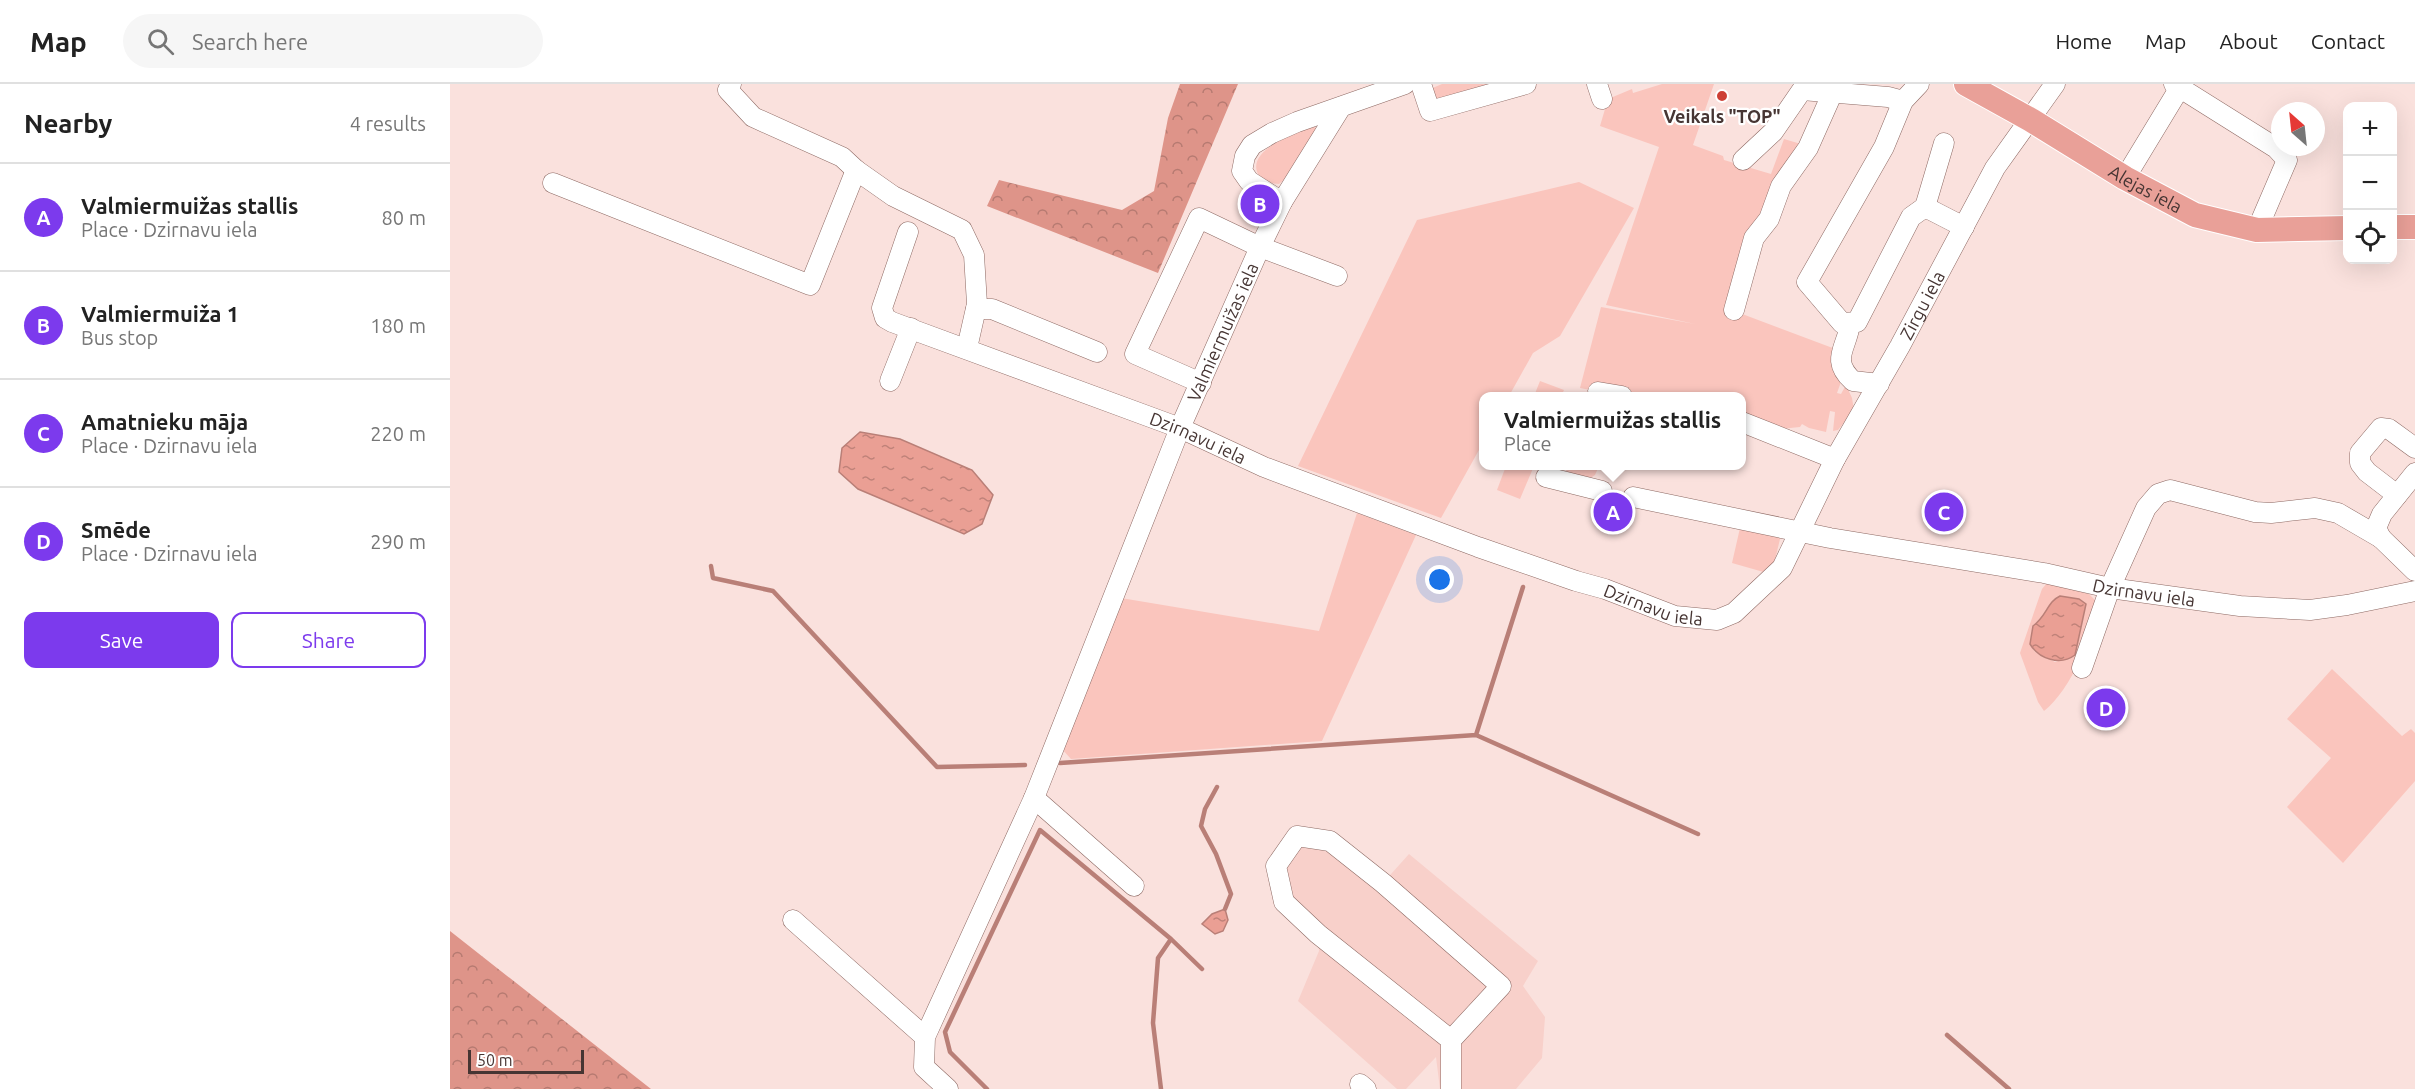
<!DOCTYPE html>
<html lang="en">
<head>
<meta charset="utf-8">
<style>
	body { margin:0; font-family:Ubuntu,sans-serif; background:#f6f6f6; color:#222 }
	.controls { position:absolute; right:18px; top:18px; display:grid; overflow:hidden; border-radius:12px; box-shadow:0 6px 24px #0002 }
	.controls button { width:54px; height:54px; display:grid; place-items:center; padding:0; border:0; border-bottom:2px solid #e0e0e0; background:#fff; color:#222; font:30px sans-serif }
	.compass { position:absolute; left:1821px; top:18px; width:54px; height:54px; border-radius:50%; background:#fff; box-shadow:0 6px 24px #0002; rotate:333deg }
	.scale { position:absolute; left:18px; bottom:15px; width:116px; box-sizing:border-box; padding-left:6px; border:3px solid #463533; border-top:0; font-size:16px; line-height:21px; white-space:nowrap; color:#463533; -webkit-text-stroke:4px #fff; paint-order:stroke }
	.you { position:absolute; left:990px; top:496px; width:21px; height:21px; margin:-15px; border:4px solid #fff; border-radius:50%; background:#1a73e8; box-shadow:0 0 0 9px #1a73e833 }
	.badge { display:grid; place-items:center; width:39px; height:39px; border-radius:50%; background:#7c3aed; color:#fff; font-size:20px; font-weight:700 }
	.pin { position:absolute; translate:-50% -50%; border:3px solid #fff; box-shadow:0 2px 6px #0006 }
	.popup { position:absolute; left:1029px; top:308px; width:267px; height:78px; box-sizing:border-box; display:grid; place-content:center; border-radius:12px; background:#fff; filter:drop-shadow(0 2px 4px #0005); font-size:20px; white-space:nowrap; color:#767676 }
	.popup b { font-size:22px; color:#222 }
	.popup::after { content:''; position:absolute; left:50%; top:100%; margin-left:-12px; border:12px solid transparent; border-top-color:#fff }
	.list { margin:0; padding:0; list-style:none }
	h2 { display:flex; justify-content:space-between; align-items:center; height:78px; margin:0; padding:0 24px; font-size:26px }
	h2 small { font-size:20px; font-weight:400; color:#767676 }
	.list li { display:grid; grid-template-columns:39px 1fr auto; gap:18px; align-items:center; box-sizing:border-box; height:108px; padding:0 24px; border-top:2px solid #e0e0e0 }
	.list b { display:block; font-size:22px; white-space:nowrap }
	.list p { margin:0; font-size:20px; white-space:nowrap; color:#767676 }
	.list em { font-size:20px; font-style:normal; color:#767676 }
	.actions { display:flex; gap:12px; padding:18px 24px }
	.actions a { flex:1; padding:14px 0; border:2px solid #7c3aed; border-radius:12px; text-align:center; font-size:21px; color:#7c3aed }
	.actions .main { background:#7c3aed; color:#fff }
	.icon { flex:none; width:33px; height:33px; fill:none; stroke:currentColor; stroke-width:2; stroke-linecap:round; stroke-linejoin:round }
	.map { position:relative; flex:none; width:1965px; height:1005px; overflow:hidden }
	header { display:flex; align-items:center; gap:36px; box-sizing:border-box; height:84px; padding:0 30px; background:#fff; border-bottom:2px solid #e0e0e0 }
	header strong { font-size:28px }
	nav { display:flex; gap:33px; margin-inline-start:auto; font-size:21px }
	.search { width:420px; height:54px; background:#f6f6f6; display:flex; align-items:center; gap:15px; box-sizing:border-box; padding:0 21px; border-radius:33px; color:#767676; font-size:22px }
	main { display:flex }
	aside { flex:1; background:#fff }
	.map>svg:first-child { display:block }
</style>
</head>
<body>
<header>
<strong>Map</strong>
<div class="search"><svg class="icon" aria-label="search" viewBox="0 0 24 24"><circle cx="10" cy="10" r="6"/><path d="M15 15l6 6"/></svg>Search here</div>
<nav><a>Home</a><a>Map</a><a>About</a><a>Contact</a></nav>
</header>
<main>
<aside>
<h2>Nearby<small>4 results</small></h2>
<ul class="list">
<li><span class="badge">A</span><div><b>Valmiermuižas stallis</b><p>Place · Dzirnavu iela</p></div><em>80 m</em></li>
<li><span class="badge">B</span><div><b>Valmiermuiža 1</b><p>Bus stop</p></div><em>180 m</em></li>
<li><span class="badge">C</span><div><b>Amatnieku māja</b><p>Place · Dzirnavu iela</p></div><em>220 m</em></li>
<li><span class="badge">D</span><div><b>Smēde</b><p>Place · Dzirnavu iela</p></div><em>290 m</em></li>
</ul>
<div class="actions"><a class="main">Save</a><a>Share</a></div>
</aside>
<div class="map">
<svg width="1965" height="1005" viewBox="0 0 1965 1005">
	<defs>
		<pattern id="forest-crowns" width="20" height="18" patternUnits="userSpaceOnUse" patternTransform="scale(1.5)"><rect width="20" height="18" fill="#de9489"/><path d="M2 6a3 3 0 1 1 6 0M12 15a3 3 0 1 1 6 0" fill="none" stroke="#b67a71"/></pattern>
		<pattern id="water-ripples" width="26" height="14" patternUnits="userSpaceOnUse" patternTransform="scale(1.5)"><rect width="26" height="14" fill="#ea9f94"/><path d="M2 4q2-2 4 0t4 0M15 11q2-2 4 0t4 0" fill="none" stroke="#bf8279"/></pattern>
	</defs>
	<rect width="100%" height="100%" fill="#fae1dd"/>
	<!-- built -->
	<path fill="#f8d0ca" d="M 847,752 L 880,757 L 933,799 L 959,770 L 1088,877 L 1073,902 L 1095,933 L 1092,974 L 1066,1005 L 990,1005 L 986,973 L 956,1005 L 947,1005 L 848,917 L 869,867 L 868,850 L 834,818 L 826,782 Z"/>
	<!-- green -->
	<path fill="#fac5bd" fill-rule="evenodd" d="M 992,0 L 1063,0 L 987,22 L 978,6 Z
		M 1212,0 L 1264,0 L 1243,61 L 1273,72 L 1274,76 L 1321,90 L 1334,55 L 1351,60 L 1279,225 L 1388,266 L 1392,295 L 1387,309 L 1391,310 L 1396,301 L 1402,314 L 1404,326 L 1388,346 L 1383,347 L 1385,328 L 1380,327 L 1376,348 L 1359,344 L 1352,340 L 1350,343 L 1330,345 L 1292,330 L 1292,312 L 1172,312 L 1130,304 L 1151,223 L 1245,240 L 1156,221 L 1209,63 L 1150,42 L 1158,15 L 1182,5 L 1183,9 Z
		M 864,42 L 867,46 L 837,93 L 829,100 C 820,99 812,98 808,90 C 796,66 847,48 864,42 Z
		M 1129,98 L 1184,124 L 1110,252 L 1083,269 L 1059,312 L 1034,312 L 1034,357 L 991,434 L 848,382 L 967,136 Z
		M 1090,297 L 1114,306 L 1111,312 L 1084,312 Z
		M 1056,382 L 1084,382 L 1070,415 L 1047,406 Z
		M 1114,382 L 1149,382 L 1145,391 L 1136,397 L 1118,390 Z
		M 907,429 L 966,451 L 872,657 L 621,675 L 612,665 L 671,514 L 869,547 Z
		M 1290,444 L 1327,450 L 1330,455 L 1324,480 L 1317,489 L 1282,479 Z
		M 1597,499 L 1639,510 L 1645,516 C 1645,550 1621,606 1594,627 L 1588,618 L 1570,569 L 1592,505 ZM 1636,520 L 1625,571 L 1605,578 L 1585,568 L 1580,560 L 1583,542 L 1594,534 Z
		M 1882,585 L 1952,652 L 1961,645 L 1965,649 L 1965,697 L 1893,779 L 1837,723 L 1881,674 L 1837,635 Z"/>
	<!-- forest -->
	<path fill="url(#forest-crowns)" d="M 730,0 L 788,0 L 708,189 L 537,122 L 549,96 L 672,126 L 704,107 L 718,34 Z
		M 0,847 L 201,1005 L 0,1005 Z"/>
	<!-- water -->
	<path fill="url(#water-ripples)" stroke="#b97f77" stroke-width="1.5" d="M 410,348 L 450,355 L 522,386 L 543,411 L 532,440 L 514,450 L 408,405 L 389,388 L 392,364 Z
		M 1610,512 L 1629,515 L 1636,520 L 1625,571 C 1610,582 1589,575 1580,560 L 1583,542 C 1597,532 1597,518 1610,512 Z
		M 775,825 L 778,836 L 773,847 L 765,850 L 752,840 L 762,830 Z"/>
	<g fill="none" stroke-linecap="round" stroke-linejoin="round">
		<!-- stream -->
		<path stroke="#b97f77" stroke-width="4.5" d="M 261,482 L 263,494 L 323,507 L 487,683 L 575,681
			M 1026,651 L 1073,503
			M 610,679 L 1026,651 L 1248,750
			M 767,703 L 755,725 L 751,742 L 766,770 L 781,810 L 775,825
			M 1497,951 L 1559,1005
			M 537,1005 L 500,968 L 495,948 L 590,746 L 721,855 L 752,885
			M 711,1005 L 703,939 L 708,874 L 721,855"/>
		<defs>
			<g id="minor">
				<path d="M 281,0 L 278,6 L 303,33 L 392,73 L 406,86"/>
				<path d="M 971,0 L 980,27 L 1076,0"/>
				<path d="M 1147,0 L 1152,15"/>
				<path d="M 1469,0 L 1453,17 L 1434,63 L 1357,198 L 1392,239 L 1407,238 L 1461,133 L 1475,123 L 1514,143"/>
				<path d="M 1724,0 L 1826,64 L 1837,76 L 1807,146"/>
				<path d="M 1293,76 L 1323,48 L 1352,6 L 1438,13 L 1453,17"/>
				<path d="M 1675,94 L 1732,0"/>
				<path d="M 103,99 L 360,201 L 406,86 L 443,112 L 512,146 L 524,171 L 527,220 L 517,264"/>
				<path d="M 832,118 L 799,97 L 792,87 L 795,72 L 802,61 L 822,49 L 847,38 L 955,0"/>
				<path d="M 1475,123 L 1494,59"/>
				<path id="s1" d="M 458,148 L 432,224 L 435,234 L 442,238 L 730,344 L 814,383 L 1028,463 L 1126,497 L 1155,505 L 1225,532 L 1267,536 L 1284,529 L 1332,484 L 1385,375 L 1450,262 L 1545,84 L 1605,0"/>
				<path d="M 526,225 L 542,225 L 647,268"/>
				<path d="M 1284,226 L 1304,154 L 1319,135 L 1331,102 L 1358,64 L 1382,10"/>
				<path d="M 1400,239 C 1398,263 1379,275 1403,297 L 1429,300"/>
				<path d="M 440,297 L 461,244"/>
				<path d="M 751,299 L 685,270 L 749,134 L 810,163 L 887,192"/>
				<path d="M 1148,308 L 1172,312"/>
				<path d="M 1292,338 L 1385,375"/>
				<path d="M 1965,389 L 1932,430 L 1926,444 L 1931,454 L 1965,487"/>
				<path d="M 1096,393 L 1152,407"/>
				<path d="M 1947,411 L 1917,388 L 1910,379 L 1910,369 L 1931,344 L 1939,345 L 1965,364"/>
				<path id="s2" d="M 1183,413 L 1380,454 L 1594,489 L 1660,504 L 1790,522 L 1860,526 L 1897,521 L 1965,507"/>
				<path d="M 1632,584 L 1660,504 L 1696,424 L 1708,410 L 1720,406 L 1805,428 L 1821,429 L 1865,424 L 1888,429 L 1931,454"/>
				<path d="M 584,714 L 684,802"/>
				<path d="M 343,836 L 475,953"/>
				<path d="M 910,1000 L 916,1005"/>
				<path id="s3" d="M 498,1005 L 474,983 L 475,953 L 584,714 L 730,344 L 810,163 L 832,118 L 891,23"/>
				<path d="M 1001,1005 L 1001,956 L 1051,902 L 933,799 L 880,757 L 847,752 L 826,782 L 834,818 L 868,850 L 1001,956"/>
			</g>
			<g id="major">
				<path id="s4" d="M 1516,0 L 1581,36 L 1675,94 L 1745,131 L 1807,146 L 1898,144"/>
				<path d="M 1942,143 L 1965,143"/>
			</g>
		</defs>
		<!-- minor casing -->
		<use href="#minor" stroke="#8d6963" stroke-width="21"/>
		<!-- major casing -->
		<use href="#major" stroke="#fff" stroke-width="26"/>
		<!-- minor -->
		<use href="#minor" stroke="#fff" stroke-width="20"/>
		<!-- major -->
		<use href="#major" stroke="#e9a098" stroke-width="24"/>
	</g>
	<!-- markers -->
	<circle fill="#cd4036" stroke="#fff" stroke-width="2" cx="1272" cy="12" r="6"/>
	<g text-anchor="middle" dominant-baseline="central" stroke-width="4.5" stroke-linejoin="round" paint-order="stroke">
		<!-- poi labels -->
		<g font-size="18" font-weight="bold" fill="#463533" stroke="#fff">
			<text x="1272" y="32">Veikals "TOP"</text>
		</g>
		<!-- street labels -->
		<g font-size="18" fill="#463533" stroke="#fff">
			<text stroke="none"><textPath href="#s4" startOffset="208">Alejas iela</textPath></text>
			<text stroke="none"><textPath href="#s1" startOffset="1360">Zirgu iela</textPath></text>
			<text stroke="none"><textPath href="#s3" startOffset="828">Valmiermuižas iela</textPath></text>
			<text stroke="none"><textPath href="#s1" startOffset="426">Dzirnavu iela</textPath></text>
			<text stroke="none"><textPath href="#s2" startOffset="520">Dzirnavu iela</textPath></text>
			<text stroke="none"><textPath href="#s1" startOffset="912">Dzirnavu iela</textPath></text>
		</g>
	</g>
</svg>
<div class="controls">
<button>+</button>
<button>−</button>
<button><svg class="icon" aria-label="locate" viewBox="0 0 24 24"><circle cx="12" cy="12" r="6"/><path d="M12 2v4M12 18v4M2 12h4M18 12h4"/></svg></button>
</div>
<svg class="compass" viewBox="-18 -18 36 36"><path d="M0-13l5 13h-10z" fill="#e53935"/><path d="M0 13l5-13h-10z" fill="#767676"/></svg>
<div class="scale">50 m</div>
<div class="you"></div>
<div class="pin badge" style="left:1163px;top:428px">A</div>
<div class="popup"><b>Valmiermuižas stallis</b>Place</div>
<div class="pin badge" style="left:810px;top:120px">B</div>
<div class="pin badge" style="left:1494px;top:428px">C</div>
<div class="pin badge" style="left:1656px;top:624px">D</div>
</div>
</main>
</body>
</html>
